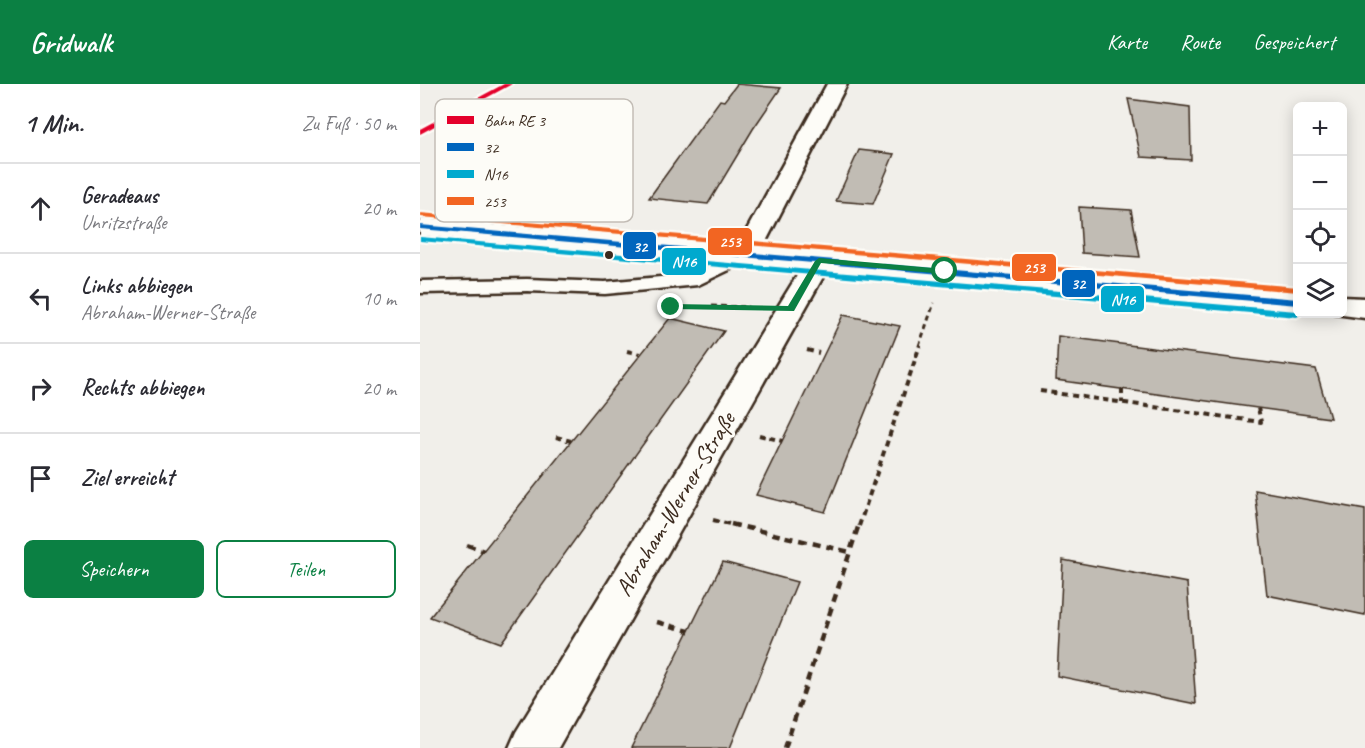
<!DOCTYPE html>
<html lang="de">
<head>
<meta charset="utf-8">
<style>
	body { margin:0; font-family:Caveat,sans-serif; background:#f2f2f3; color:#2b2b33 }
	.controls { position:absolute; right:18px; top:18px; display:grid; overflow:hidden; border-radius:9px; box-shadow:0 3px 15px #0003 }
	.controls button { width:54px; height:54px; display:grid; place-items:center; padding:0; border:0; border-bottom:2px solid #e1e1e2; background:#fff; color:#2b2b33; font:30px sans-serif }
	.stop { position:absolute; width:18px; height:18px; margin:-14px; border:4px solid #0b8043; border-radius:50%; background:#fff }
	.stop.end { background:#0b8043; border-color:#fff; box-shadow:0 2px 6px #0008 }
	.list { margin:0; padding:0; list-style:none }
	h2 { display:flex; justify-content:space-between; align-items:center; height:78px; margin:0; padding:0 24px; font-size:26px }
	h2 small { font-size:20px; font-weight:400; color:#7c7c81 }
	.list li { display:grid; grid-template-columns:39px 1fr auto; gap:18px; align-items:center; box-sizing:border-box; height:90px; padding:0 24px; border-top:2px solid #e1e1e2 }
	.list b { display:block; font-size:22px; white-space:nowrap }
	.list p { margin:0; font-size:20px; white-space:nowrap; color:#7c7c81 }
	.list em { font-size:20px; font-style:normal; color:#7c7c81 }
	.actions { display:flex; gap:12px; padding:18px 24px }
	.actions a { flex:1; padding:14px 0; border:2px solid #0b8043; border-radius:9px; text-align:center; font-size:21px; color:#0b8043 }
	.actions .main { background:#0b8043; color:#fff }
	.icon { flex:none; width:33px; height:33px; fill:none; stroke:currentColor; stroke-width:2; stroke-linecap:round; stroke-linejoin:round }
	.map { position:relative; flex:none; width:945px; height:664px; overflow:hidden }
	header { display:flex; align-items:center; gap:36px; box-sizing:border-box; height:84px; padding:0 30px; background:#0b8043; color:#fff }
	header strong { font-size:28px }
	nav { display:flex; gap:33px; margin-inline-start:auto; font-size:21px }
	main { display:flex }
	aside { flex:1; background:#fff }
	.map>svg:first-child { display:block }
</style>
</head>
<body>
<header>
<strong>Gridwalk</strong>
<nav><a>Karte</a><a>Route</a><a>Gespeichert</a></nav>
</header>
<main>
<aside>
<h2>1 Min.<small>Zu Fuß · 50 m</small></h2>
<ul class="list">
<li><svg class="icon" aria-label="ahead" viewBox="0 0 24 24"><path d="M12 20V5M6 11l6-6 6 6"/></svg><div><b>Geradeaus</b><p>Unritzstraße</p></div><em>20 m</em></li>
<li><svg class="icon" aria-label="left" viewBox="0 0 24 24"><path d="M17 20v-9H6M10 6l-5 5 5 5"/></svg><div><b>Links abbiegen</b><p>Abraham-Werner-Straße</p></div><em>10 m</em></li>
<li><svg class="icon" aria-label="right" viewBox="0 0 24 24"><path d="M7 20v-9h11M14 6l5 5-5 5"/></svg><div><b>Rechts abbiegen</b></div><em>20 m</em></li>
<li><svg class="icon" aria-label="arrive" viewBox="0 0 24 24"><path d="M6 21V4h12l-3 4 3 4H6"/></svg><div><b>Ziel erreicht</b></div></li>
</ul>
<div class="actions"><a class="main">Speichern</a><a>Teilen</a></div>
</aside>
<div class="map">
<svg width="945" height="664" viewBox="0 0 945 664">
	<rect width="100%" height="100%" fill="#f1efea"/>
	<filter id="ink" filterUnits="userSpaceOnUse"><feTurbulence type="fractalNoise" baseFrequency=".0167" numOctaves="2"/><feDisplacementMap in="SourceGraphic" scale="12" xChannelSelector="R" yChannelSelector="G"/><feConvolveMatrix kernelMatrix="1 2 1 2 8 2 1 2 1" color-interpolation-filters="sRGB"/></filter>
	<g filter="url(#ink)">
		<!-- building -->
		<path fill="#c1bcb4" stroke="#3b2a1e" stroke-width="1.5" d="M 317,0 L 361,4 L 333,45 L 288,120 L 229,114 L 300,16 L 304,17 Z
			M 708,15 L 770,23 L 771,76 L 721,73 Z
			M 439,66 L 474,70 L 453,120 L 416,117 Z
			M 659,123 L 711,126 L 720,173 L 662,169 Z
			M 423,231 L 480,242 L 405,428 L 336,411 Z
			M 250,234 L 304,247 L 81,559 L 10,533 Z
			M 638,252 L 896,285 L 910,334 L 636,296 Z
			M 835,406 L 945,426 L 945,531 L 847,511 Z
			M 643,476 L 767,499 L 776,620 L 637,592 Z
			M 303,478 L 377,498 L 310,664 L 211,664 Z"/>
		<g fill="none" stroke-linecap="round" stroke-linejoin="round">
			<defs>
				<path id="lane" d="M 326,166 L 332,167 L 334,171 L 332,175 L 278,201 L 185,210 L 107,207 L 0,209 L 0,197 L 107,195 L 185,198 L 274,190 Z"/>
				<path id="street" d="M 407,0 L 427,0 L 339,171 L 335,177 L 326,179 L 317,177 L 313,171 Z
					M 399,169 L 408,171 L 412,177 L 138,664 L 89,664 L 96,648 L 386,177 L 390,171 Z"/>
				<path id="secondary" d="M 0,135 L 878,209 L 878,227 L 0,151 Z
					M 922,213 L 945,214 L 945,234 L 915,230 L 922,230 Z"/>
			</defs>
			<!-- lane casing -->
			<use href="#lane" stroke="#3b2a1e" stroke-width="5"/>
			<!-- street casing -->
			<use href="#street" stroke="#3b2a1e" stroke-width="5"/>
			<!-- secondary casing -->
			<use href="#secondary" stroke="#3b2a1e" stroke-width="5"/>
			<!-- path-far2 -->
			<path stroke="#3b2a1e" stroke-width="3" stroke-dasharray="5 4" stroke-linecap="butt" d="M 292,222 L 329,223
				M 499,262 L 514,219"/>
			<!-- path-far1 -->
			<path stroke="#3b2a1e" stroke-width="4" stroke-dasharray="6 4.5" stroke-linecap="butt" d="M 387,266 L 399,269
				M 207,267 L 220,270
				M 702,305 L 702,319
				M 620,307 L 841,338 L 838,324
				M 339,351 L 362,357
				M 136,353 L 151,357
				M 293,436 L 318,442
				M 439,442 L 500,261"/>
			<!-- path -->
			<path stroke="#3b2a1e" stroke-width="4.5" stroke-dasharray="8 6" stroke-linecap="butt" d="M 311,440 L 430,468 L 439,440
				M 47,461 L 64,467
				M 237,538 L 269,547
				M 365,664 L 430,468"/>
			<!-- lane -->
			<use href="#lane" fill="#fdfcf7" fill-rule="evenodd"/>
			<!-- street -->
			<use href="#street" fill="#fdfcf7" fill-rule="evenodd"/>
			<!-- secondary -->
			<use href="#secondary" fill="#fdfcf7" fill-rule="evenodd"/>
			<defs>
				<path id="bus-1" d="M 0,141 L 878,215 L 878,221 L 0,145 Z"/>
				<path id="bus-2" d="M 0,153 L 877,227 L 878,230 L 881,230 L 877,233 L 0,157 Z"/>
				<path id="bus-3" d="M 0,129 L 878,203 L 878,208 L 1,133 Z"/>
			</defs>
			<!-- bus-1 casing -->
			<use href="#bus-1" stroke="#fdfcf7" stroke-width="5"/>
			<!-- bus-2 casing -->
			<use href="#bus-2" stroke="#fdfcf7" stroke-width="5"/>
			<!-- bus-3 casing -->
			<use href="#bus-3" stroke="#fdfcf7" stroke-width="5"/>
			<!-- bus-1 -->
			<use href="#bus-1" fill="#0065bd" fill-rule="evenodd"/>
			<!-- bus-2 -->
			<use href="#bus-2" fill="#00a9ce" fill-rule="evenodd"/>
			<!-- bus-3 -->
			<use href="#bus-3" fill="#f26522" fill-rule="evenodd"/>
			<defs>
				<path id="rail-1" d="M 84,0 L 92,0 L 0,50 L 0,45 Z"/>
			</defs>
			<!-- rail-1 casing -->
			<use href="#rail-1" stroke="#fdfcf7" stroke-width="5"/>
			<!-- rail-1 -->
			<use href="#rail-1" fill="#e4002b" fill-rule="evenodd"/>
		</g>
	</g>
	<!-- route -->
	<path fill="#0b8043" d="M 399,174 L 525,185 L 529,187 L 525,190 L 401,179 L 374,227 L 251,225 L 247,223 L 251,220 L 368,222 L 395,177 Z"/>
	<!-- markers -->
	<circle fill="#3b2a1e" stroke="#fdfcf7" stroke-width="2" cx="189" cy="171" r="5"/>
	<g text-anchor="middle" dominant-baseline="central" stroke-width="6" stroke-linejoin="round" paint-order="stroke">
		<!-- street labels -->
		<g font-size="24" fill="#3b2a1e" stroke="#fdfcf7">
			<text transform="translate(255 420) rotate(-59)">Abraham-Werner-Straße</text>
		</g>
	</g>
	<!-- legend -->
	<rect x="15" y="15" width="198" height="123" rx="9" fill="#fdfcf7" stroke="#c3bdb6" stroke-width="1.5"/>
	<rect x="27" y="32" width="27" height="8" fill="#e4002b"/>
	<rect x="27" y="59" width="27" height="8" fill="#0065bd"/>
	<rect x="27" y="86" width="27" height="8" fill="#00a9ce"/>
	<rect x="27" y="113" width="27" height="8" fill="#f26522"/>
	<g font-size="16" fill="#3b2a1e">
		<text x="64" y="42">Bahn RE 3</text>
		<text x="64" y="69">32</text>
		<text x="64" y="96">N16</text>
		<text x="64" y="123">253</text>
	</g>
	<g stroke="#fdfcf7" stroke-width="2">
		<rect x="287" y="143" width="46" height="29" rx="6" fill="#f26522"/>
		<rect x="202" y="147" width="35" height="29" rx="6" fill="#0065bd"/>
		<rect x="241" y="163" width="46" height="29" rx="6" fill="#00a9ce"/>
		<rect x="591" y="169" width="46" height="29" rx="6" fill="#f26522"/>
		<rect x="641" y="185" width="35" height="29" rx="6" fill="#0065bd"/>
		<rect x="680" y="201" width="45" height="28" rx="6" fill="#00a9ce"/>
	</g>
	<g font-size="16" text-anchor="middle" font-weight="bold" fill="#fff">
		<text x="310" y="163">253</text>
		<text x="220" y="168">32</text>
		<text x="264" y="183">N16</text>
		<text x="614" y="189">253</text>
		<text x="658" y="205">32</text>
		<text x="703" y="221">N16</text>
	</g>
</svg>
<div class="controls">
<button>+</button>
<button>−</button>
<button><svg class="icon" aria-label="locate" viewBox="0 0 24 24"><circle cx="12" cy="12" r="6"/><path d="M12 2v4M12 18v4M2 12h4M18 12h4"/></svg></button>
<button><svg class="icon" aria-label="layers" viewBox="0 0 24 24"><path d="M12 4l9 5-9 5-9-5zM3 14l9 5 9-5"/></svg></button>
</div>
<div class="stop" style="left:525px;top:187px"></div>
<div class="stop end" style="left:251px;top:223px"></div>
</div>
</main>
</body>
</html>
